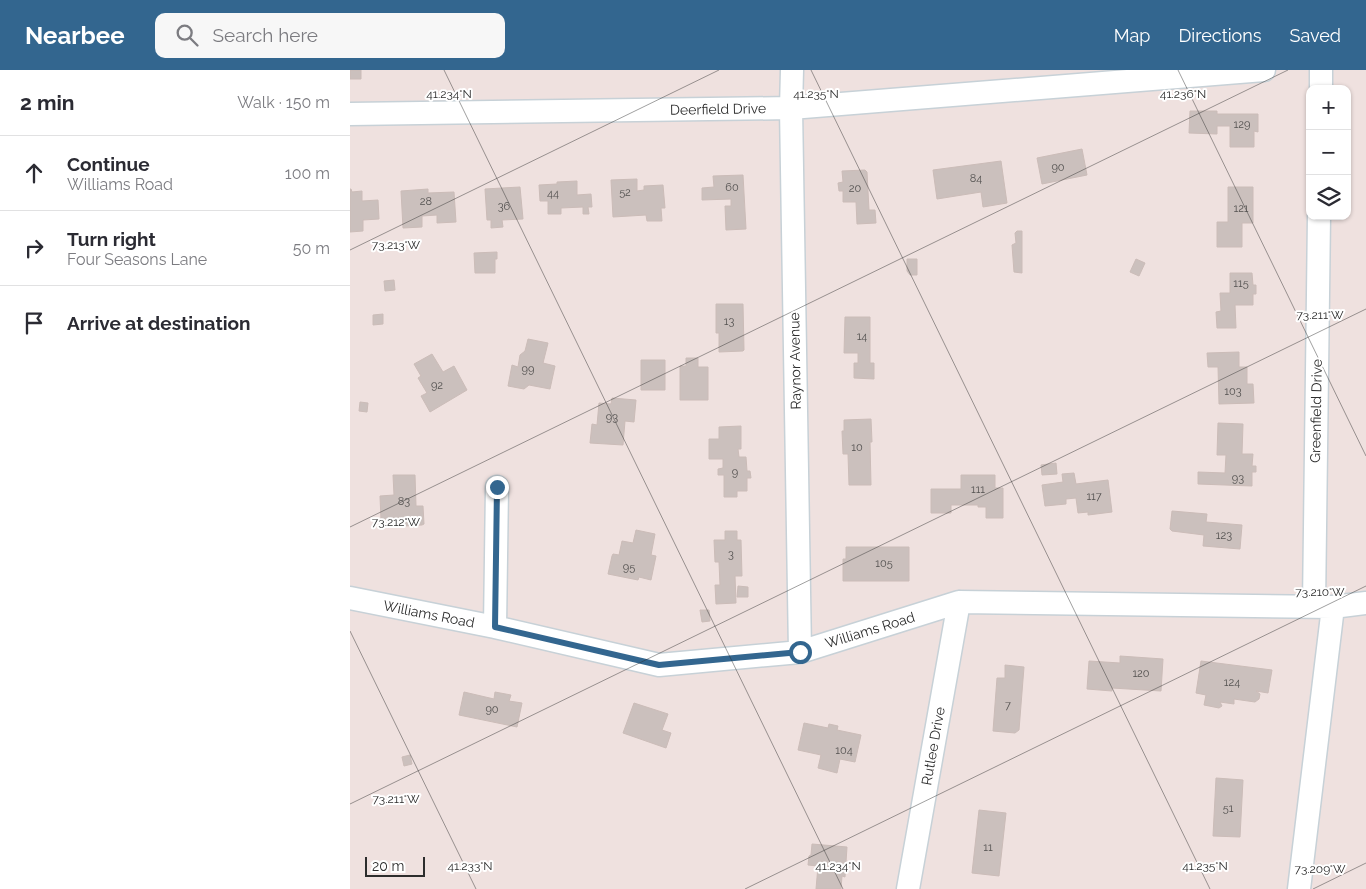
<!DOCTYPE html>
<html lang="en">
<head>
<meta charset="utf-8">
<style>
	body { margin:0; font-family:Raleway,sans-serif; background:#f7f7f7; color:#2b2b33 }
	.controls { position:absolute; right:15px; top:15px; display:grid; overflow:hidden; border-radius:10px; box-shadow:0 1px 4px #0004 }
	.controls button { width:45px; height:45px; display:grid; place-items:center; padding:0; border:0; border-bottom:1px solid #e1e1e2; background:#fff; color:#2b2b33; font:25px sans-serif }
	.scale { position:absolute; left:15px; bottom:12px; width:60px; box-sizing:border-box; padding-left:5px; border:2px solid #2d2d2d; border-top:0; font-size:14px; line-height:18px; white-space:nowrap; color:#2d2d2d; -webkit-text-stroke:4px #fff; paint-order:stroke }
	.stop { position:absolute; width:15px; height:15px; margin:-11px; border:4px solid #33668f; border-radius:50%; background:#fff }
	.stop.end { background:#33668f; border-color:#fff; box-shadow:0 1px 5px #0008 }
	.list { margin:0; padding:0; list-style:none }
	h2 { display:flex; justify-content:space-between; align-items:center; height:65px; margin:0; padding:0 20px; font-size:21px }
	h2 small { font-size:16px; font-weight:400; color:#7c7c81 }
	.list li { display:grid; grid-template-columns:32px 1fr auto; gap:15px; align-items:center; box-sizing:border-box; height:75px; padding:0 20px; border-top:1px solid #e1e1e2 }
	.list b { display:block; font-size:19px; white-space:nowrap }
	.list p { margin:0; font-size:16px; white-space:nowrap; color:#7c7c81 }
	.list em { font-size:16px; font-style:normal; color:#7c7c81 }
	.icon { flex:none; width:28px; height:28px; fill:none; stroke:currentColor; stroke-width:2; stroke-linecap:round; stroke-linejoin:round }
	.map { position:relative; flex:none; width:1016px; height:819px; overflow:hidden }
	header { display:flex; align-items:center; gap:30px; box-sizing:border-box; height:70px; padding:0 25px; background:#33668f; color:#fff }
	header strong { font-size:24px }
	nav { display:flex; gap:28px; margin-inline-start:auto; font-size:18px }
	.search { width:350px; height:45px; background:#f7f7f7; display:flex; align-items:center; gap:12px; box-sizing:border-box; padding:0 18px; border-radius:10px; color:#7c7c81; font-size:19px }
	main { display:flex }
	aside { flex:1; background:#fff }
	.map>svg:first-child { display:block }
</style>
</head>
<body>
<header>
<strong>Nearbee</strong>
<div class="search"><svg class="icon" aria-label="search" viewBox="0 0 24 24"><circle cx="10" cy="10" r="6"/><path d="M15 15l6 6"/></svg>Search here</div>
<nav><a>Map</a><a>Directions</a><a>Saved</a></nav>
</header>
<main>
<aside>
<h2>2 min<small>Walk · 150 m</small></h2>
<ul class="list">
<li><svg class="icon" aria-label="ahead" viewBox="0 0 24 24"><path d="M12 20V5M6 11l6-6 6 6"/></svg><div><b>Continue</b><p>Williams Road</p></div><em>100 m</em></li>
<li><svg class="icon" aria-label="right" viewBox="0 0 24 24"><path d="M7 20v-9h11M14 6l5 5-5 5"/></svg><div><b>Turn right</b><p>Four Seasons Lane</p></div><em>50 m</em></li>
<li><svg class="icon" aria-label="arrive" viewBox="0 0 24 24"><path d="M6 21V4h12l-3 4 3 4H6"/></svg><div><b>Arrive at destination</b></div></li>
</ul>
</aside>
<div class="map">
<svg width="1016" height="819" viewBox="0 0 1016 819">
	<rect width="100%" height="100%" fill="#efe1df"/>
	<!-- building -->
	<path fill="#cbc0bd" stroke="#cbbcb8" d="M 0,0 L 11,0 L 11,9 L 0,9 Z
		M 840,41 L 867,41 L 867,44 L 908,44 L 908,62 L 904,61 L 904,77 L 880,77 L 880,56 L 867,56 L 867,64 L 839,63 Z
		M 732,79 L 737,105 L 692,114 L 687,88 Z
		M 651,91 L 657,133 L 633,137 L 631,122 L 587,129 L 583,100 Z
		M 515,100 L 517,102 L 519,140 L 525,140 L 526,153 L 507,154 L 506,132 L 493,132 L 493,121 L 489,121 L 488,113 L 493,112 L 492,101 Z
		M 393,105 L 396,159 L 376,160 L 375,136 L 381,136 L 381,129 L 352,130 L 352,118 L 364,117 L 363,106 Z
		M 287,109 L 287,121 L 294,120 L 294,116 L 313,115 L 315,138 L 311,138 L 312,151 L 297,151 L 296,145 L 263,147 L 261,110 Z
		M 227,111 L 227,125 L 241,124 L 242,137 L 238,137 L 239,144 L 233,144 L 233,137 L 211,138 L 211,144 L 198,144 L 198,131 L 190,131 L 189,115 L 207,114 L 207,112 Z
		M 170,117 L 173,149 L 152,150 L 153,157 L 141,158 L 141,150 L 137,150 L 135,119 Z
		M 878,117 L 903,117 L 903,153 L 892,153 L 892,177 L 867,177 L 867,152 L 878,152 Z
		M 0,119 L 1,119 L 2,122 L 12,121 L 12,131 L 28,130 L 29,149 L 13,150 L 13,161 L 0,162 Z
		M 78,119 L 78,123 L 104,122 L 106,152 L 87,153 L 87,145 L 72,146 L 72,157 L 53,158 L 51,121 Z
		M 667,161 L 672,161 L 672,203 L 664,202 L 662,175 L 666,173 L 665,163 Z
		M 147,182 L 147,189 L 145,189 L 145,203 L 125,203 L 124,183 Z
		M 557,189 L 567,189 L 567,205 L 560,205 L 557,201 Z
		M 786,189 L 795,193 L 789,206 L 780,202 Z
		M 880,203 L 902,203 L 903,215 L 906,215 L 906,224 L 903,224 L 903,235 L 885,235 L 886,258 L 867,258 L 866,242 L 871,241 L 870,223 L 880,223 Z
		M 44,210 L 45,220 L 35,221 L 34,211 Z
		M 366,234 L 393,234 L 394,280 L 393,281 L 369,282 L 369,263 L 366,263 Z
		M 33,244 L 33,254 L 23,255 L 23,245 Z
		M 495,247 L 520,247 L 520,293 L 524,293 L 524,309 L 504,308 L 504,293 L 508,293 L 508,283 L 494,283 Z
		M 178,269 L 198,273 L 193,293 L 205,296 L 200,319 L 179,315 L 174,319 L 158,316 L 162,295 L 168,297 L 170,285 L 175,281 Z
		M 889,282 L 889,297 L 897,297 L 897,314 L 903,314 L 904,333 L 869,334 L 868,297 L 858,297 L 857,283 Z
		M 82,284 L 93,302 L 104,296 L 117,320 L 80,342 L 71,326 L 77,323 L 68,308 L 71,306 L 64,294 Z
		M 336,288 L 348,288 L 348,297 L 358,297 L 358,330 L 330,330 L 330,296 L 336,296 Z
		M 291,290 L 315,290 L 315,320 L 291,320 Z
		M 262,328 L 286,330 L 284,352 L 275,351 L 273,375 L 240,373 L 242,354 L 247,355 L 249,333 L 261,334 Z
		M 10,332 L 18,333 L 17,342 L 9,341 Z
		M 521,349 L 522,372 L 520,372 L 521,415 L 499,415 L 498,384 L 493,384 L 492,361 L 494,361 L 494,350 Z
		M 868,353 L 893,354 L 892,384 L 903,384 L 902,396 L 906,396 L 906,402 L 902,402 L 902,416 L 848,414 L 848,402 L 875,403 L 876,385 L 867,385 Z
		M 391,356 L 391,379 L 388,379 L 389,387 L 396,387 L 397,401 L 400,401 L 401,408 L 397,408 L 397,421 L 387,421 L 387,427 L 374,427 L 374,405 L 368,405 L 368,399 L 373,398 L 373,389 L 359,389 L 359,369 L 369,369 L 369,357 Z
		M 706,393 L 707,404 L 692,405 L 691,395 Z
		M 724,403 L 726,414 L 758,410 L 762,442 L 738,445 L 738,442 L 728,443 L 726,428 L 716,429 L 716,434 L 695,436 L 692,415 L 713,412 L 712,404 Z
		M 43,405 L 65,405 L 66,436 L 73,436 L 74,454 L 72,455 L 53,456 L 53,450 L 48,454 L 42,454 L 42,449 L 31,450 L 30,426 L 44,425 Z
		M 611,405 L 645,405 L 645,418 L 653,418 L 653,448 L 636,448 L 636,437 L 628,437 L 628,435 L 601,435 L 601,443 L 581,443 L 581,419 L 611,419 Z
		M 822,441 L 857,444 L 856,452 L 892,455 L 890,479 L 853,476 L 854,465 L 822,461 L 820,459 Z
		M 286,460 L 305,464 L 301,485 L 306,486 L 301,510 L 289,507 L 288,510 L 258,504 L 262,486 L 263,484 L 269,485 L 272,471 L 283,473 Z
		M 375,461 L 387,461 L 387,470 L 391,470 L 392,506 L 385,506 L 386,533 L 366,534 L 365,515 L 370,515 L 369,492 L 365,492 L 364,470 L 375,470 Z
		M 496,477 L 559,477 L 559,511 L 493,511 L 493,489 L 496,489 Z
		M 388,516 L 398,517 L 398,527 L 387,527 Z
		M 350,540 L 359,540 L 360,551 L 352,552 Z
		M 770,586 L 813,589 L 811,621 L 762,618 L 762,621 L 737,619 L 739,591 L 770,593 Z
		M 851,591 L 922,600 L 918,623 L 906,621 L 910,624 L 909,629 L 905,632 L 884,629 L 884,634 L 870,632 L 872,636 L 869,638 L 854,635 L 856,625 L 846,623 Z
		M 655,595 L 674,597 L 669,660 L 665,663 L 643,661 L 647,608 L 655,608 Z
		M 114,622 L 144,629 L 145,622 L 161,625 L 159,631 L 172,633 L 167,657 L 109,645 Z
		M 284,633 L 318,644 L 312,660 L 321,663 L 316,678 L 273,663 Z
		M 454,653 L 478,658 L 479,654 L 488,656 L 487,660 L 511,665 L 505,692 L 490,689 L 487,703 L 468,698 L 471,685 L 448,680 Z
		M 60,685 L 62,694 L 54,696 L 52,687 Z
		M 866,708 L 893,710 L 890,767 L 863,766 Z
		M 629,740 L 656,743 L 649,806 L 622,803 Z
		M 462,774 L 497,777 L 495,807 L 492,806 L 491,819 L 466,819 L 468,796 L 458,795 L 459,786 L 461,785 Z"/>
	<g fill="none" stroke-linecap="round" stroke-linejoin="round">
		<defs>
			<path id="street" d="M 442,0 L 441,38 L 450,582
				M 971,19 L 971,0
				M 0,44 L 441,38 L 914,0
				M 0,528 L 145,557 L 309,595 L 450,582 L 609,532 L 983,537 L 1016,533
				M 964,536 L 969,146
				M 145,557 L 147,417
				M 558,819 L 609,532
				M 949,819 L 983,537"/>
		</defs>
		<!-- street casing -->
		<use href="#street" stroke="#c7d1d7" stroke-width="25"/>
		<!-- street -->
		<use href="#street" stroke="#fff" stroke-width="22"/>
	</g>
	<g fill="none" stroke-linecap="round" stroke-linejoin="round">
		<!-- route -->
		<path stroke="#33668f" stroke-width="6" d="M 147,417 L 145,557 L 309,595 L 450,582"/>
	</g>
	<!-- ticks -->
	<path fill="none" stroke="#2d2d2d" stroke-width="1" stroke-opacity="0.45" d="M 94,0 L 493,819M 461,0 L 860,819M 828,0 L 1016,386M 0,180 L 369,0M 0,457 L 938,0M 0,561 L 126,819M 0,734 L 1016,239M 395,819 L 1016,516M 963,819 L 1016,793"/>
	<g text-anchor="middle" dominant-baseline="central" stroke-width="4" stroke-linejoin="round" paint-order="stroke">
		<!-- number labels -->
		<g font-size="11" fill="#545251">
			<text x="892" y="54">129</text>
			<text x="708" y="97">90</text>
			<text x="626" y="108">84</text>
			<text x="382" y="117">60</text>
			<text x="505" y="118">20</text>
			<text x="275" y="122">52</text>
			<text x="203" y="123">44</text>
			<text x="76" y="131">28</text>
			<text x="154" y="136">36</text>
			<text x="891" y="138">121</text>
			<text x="891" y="213">115</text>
			<text x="379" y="251">13</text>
			<text x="512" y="266">14</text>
			<text x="178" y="299">99</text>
			<text x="87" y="315">92</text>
			<text x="883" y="321">103</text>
			<text x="262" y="347">93</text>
			<text x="507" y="377">10</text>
			<text x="385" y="402">9</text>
			<text x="888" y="408">93</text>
			<text x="628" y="419">111</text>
			<text x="744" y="426">117</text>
			<text x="54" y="431">83</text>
			<text x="874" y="465">123</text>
			<text x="381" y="484">3</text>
			<text x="534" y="493">105</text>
			<text x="279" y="497">95</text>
			<text x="791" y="603">120</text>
			<text x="882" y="612">124</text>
			<text x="658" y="635">7</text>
			<text x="142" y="639">90</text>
			<text x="494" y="680">104</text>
			<text x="878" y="738">51</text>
			<text x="638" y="777">11</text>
		</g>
		<!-- street labels -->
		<g font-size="14" fill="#2d2d2d" stroke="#fff">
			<text transform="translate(368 39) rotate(-1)">Deerfield Drive</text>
			<text transform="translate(445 291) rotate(-91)">Raynor Avenue</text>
			<text transform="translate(966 341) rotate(-89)">Greenfield Drive</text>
			<text transform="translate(79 544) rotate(11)">Williams Road</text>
			<text transform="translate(520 560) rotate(-17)">Williams Road</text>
			<text transform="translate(583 676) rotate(-80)">Rutlee Drive</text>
		</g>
	</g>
	<g font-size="12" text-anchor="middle" fill="#2d2d2d" stroke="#fff" stroke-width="4" stroke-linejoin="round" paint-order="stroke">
		<text x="99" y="28">41.234°N</text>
		<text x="466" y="28">41.235°N</text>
		<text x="833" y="28">41.236°N</text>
		<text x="46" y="179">73.213°W</text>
		<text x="970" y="249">73.211°W</text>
		<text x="46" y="456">73.212°W</text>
		<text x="970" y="526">73.210°W</text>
		<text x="46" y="733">73.211°W</text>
		<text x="120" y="800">41.233°N</text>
		<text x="488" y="800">41.234°N</text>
		<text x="855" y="800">41.235°N</text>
		<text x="970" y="803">73.209°W</text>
	</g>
</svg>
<div class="controls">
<button>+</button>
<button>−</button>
<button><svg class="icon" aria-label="layers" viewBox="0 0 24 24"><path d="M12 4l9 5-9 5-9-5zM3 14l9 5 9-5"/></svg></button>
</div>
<div class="scale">20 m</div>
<div class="stop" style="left:450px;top:582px"></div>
<div class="stop end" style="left:147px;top:417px"></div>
</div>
</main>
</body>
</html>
